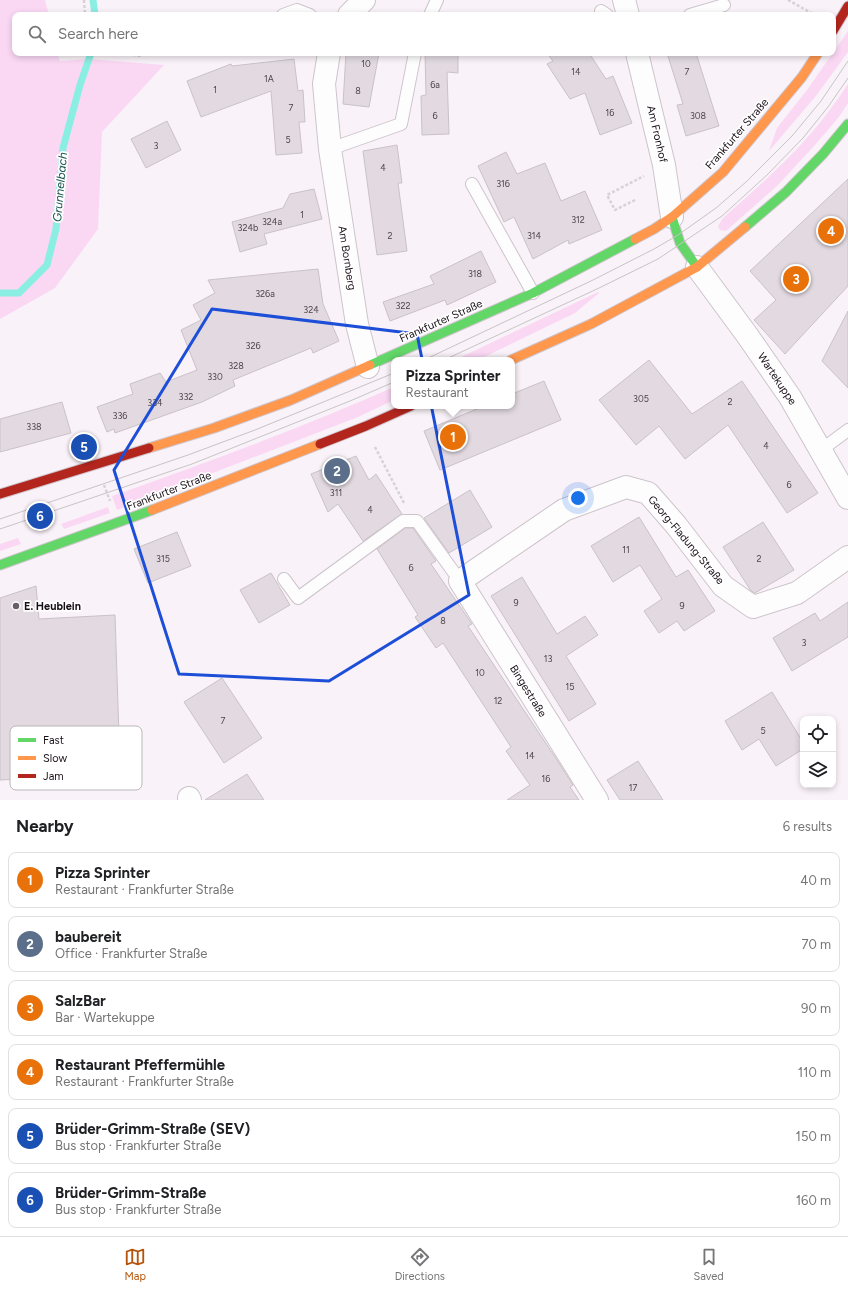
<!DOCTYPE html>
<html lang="en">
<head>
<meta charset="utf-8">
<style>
	body { margin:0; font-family:Figtree,sans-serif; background:#f2f2f2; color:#202124 }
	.controls { position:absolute; right:12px; bottom:12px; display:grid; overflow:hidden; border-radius:8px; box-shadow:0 2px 6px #0003 }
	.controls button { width:36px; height:36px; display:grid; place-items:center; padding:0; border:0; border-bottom:1px solid #e0e0e0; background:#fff; color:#202124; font:20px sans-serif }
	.you { position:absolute; left:578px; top:498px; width:14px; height:14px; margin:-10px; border:3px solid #fff; border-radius:50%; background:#1a73e8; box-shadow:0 0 0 6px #1a73e833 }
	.badge { display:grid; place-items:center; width:26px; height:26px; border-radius:50%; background:#b45309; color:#fff; font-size:13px; font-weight:700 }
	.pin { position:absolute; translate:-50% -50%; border:2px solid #fff; box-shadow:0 1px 4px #0006 }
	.popup { position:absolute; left:391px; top:357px; width:124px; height:52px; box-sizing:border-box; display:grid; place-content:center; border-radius:8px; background:#fff; filter:drop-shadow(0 1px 3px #0005); font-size:13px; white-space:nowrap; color:#757577 }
	.popup b { font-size:15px; color:#202124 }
	.popup::after { content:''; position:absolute; left:50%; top:100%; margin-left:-8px; border:8px solid transparent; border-top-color:#fff }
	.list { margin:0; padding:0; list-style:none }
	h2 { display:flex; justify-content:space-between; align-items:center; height:52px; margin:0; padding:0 16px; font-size:17px }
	h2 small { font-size:13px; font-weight:400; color:#757577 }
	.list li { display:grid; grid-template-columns:26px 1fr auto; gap:12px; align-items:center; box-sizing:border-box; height:56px; margin:0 8px 8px; padding:0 8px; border:1px solid #e0e0e0; border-radius:8px }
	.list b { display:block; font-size:15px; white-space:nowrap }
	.list p { margin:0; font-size:13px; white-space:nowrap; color:#757577 }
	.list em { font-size:13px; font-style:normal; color:#757577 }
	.icon { flex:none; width:22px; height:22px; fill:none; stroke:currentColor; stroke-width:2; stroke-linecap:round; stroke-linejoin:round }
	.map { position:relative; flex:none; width:848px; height:800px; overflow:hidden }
	.search { position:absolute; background:#fff; box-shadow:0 2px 6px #0003; left:12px; right:12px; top:12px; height:44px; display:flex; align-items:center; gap:10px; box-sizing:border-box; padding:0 14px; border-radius:8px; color:#757577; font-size:15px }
	.sheet { height:436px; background:#fff }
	nav { display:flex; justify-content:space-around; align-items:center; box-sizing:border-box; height:56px; border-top:1px solid #e0e0e0; background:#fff; font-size:11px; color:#757577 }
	nav a { display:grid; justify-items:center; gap:2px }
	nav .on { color:#b45309 }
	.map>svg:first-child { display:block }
</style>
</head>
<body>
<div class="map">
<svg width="848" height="800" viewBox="0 0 848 800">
	<rect width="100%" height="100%" fill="#f9f2f8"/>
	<!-- grass -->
	<path fill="#fad8f4" d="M 0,0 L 45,0 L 49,15 L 15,15 L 15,53 L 57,53 L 60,61 L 89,59 L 164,65 L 102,132 L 98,229 L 55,288 L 0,319 Z
		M 848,31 L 848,52 L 816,96 L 769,151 L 777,128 L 807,90 Z
		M 848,84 L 848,103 L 839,117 L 815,145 L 778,185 L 726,231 L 720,230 L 718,226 L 723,218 C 751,193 780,168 805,140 C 821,123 835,103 848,84 Z
		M 598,292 L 599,293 L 575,313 L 478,360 L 455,360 Z
		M 394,387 L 394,400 L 358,417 L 117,510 L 112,496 C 207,462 302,428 394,387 Z
		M 108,507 L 110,513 L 64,529 L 61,524 Z
		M 18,538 L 21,544 L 0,551 L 0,544 Z"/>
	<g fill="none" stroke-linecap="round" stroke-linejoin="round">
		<!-- stream -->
		<path stroke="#8beee3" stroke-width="7" d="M 93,0 L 95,15
			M 0,293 L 19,293 L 47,265 L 56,229 L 63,148 L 80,85 L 91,53"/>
	</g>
	<!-- building -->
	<path fill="#e2d9e1" stroke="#cac2c9" d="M 346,53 L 379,53 L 369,107 L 343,104 Z
		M 425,53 L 458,53 L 458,73 L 447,72 L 449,134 L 422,135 L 421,96 L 426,95 Z
		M 547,53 L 589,53 L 606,79 L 613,76 L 632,123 L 600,135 L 585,93 L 570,99 L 547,64 L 553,61 Z
		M 667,53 L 696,53 L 719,126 L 686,136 L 677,105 L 683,104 Z
		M 294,59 L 298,91 L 303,90 L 305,122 L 299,122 L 302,153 L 276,155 L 271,91 L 201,117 L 187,81 L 231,64 L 232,66 Z
		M 167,121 L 181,150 L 146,168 L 131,139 Z
		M 397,145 L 402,183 L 398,183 L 407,251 L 377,255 L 363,151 Z
		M 506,152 L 517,174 L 545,163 L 561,201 L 585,191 L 602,230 L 569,244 L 568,240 L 533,259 L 514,217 L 504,222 L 478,166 Z
		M 848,179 L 848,286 L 785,354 L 754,320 L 776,300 L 750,271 Z
		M 314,189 L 322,219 L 264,234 L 267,244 L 240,252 L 232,222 L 283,208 L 290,194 Z
		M 481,251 L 496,282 L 447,305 L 445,300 L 390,321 L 383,302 L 434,284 L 430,276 Z
		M 318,269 L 323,304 L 339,341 L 313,353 L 311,348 L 233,380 L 235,386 L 202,402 L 115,433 L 114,429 L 107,432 L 97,407 L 133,394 L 130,384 L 160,373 L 166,382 L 197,370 L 181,330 L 201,320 L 193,305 L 215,293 L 208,280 Z
		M 848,311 L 848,388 L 822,361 Z
		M 649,360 L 692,414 L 742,381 L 818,493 L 787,513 L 728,425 L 685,459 L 659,426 L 636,445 L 599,400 Z
		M 544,381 L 561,420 L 440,470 L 424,431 L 484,406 L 512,406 L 512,394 Z
		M 62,402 L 71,433 L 0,452 L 0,419 Z
		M 356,456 L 369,480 L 376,474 L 402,514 L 363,541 L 338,504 L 328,512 L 311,474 Z
		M 470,490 L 492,527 L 449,553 L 424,518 Z
		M 639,517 L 676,577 L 688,570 L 715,611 L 684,631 L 677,621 L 659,633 L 644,611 L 662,599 L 640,565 L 613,582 L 591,546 Z
		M 763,522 L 794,570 L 755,593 L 751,591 L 723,547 Z
		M 405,528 L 413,528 L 436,561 L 431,564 L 472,624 L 468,626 L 555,757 L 573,785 L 570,787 L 579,800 L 507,800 L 530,785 L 506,751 L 511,747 L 443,643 L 436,648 L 415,617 L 418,615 L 377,549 Z
		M 177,532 L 191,566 L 148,583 L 134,549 Z
		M 271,573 L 290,605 L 259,623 L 240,590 Z
		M 522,577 L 557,634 L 585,616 L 598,635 L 566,656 L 596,704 L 569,721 L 491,596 Z
		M 36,586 L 39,619 L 115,615 L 120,766 L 44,771 L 44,778 L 0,780 L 0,598 Z
		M 848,602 L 848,637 L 792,671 L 773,638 L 815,613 L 820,621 Z
		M 222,678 L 262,738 L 224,763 L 184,702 Z
		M 772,692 L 803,742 L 803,749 L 776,766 L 759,739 L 742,750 L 725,721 Z
		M 638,761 L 663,800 L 620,800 L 607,780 Z
		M 247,774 L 264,800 L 205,800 Z"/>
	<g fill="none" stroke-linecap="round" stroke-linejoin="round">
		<defs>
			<path id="lane" d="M 601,11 L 607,15
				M 283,15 L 297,10 L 310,15
				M 430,15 L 437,0
				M 690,15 L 724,5
				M 330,149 L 401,124 L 415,53
				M 472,184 L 533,293
				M 821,450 L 848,430
				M 284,579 L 298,598 L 403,521 L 417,521 L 460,581"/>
			<path id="street" d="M 624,0 L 628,15
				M 349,15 L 364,0
				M 329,53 L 324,84 L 330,149 L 357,324 L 368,367
				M 637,53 L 664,165 L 672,217
				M 697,267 L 747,335 L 790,397 L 848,498
				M 189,798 L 190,800
				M 597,800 L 460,581 L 564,510 L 626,487 L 648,493 L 676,525 L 723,586 L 753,607 L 797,593 L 848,557"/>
			<path id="fast" d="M 672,217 L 680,243 L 697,267
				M 745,227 L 786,192 L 823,154 L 848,124
				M 370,365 L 533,293 L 635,239
				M 0,565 L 152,510"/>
			<path id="slow" d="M 635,239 L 654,229 L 672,217 L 723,172 L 802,77 L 818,53
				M 511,360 L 591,324 L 697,267 L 745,227
				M 149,448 L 214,428 L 291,400 L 370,365
				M 152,510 L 320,444"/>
			<path id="jam" d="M 833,31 L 848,6
				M 320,444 L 366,426 L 411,406
				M 0,494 L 149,448"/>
		</defs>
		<!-- lane casing -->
		<use href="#lane" stroke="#cdc4cb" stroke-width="14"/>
		<!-- street casing -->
		<use href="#street" stroke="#cdc4cb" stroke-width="24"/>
		<!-- fast casing -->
		<use href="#fast" stroke="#cdc4cb" stroke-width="11"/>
		<!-- slow casing -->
		<use href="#slow" stroke="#cdc4cb" stroke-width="11"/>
		<!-- jam casing -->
		<use href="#jam" stroke="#cdc4cb" stroke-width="11"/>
		<!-- path -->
		<path stroke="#d6d3d5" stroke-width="2.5" stroke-dasharray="3 2" stroke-linecap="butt" d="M 84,0 L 85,15
			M 788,0 L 815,15
			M 123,53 L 139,56 L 151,53
			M 635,200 L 615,210 L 607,195 L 644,176
			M 375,447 L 404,503
			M 104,485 L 110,501"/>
		<!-- lane -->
		<use href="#lane" stroke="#fefdfe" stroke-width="12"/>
		<!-- street -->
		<use href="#street" stroke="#fefdfe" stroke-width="22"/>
		<!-- fast -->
		<use href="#fast" stroke="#63d668" stroke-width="9"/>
		<!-- slow -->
		<use href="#slow" stroke="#ff974d" stroke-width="9"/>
		<!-- jam -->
		<use href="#jam" stroke="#b3261e" stroke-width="9"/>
		<!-- tram -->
		<path stroke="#c7c4c6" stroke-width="1" d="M 424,360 L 593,280 L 654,249 L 678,235 L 716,208 L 746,182 L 792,136 L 821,101 L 848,61
			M 444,360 L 597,289 L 658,259 L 722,216 L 767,175 L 803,138 L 828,107 L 848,78
			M 0,519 L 188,455 L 255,430 L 394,373
			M 0,529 L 192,464 L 350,401 L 394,382"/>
	</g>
	<!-- marked area -->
	<path fill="none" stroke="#1d4ed8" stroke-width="3" stroke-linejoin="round" d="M 212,309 L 417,334 L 469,595 L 329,681 L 179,674 L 114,470 Z"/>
	<!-- markers -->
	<circle fill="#675f66" stroke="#fff" stroke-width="1.5" cx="16" cy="606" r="4"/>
	<g text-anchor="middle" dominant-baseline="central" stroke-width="3.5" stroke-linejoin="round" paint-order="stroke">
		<!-- number labels -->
		<g font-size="9" fill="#4d444c">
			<text x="366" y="63">10</text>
			<text x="576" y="71">14</text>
			<text x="687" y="71">7</text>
			<text x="269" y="78">1A</text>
			<text x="435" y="84">6a</text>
			<text x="215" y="89">1</text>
			<text x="358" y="90">8</text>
			<text x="291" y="107">7</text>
			<text x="610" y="112">16</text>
			<text x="435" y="115">6</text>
			<text x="698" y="115">308</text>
			<text x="288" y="139">5</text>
			<text x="156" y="145">3</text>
			<text x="383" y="167">4</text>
			<text x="503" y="183">316</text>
			<text x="302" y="214">1</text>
			<text x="578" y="219">312</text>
			<text x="272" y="221">324a</text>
			<text x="248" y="227">324b</text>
			<text x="390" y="235">2</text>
			<text x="534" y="235">314</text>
			<text x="475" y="273">318</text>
			<text x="265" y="293">326a</text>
			<text x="403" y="305">322</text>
			<text x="311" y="309">324</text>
			<text x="253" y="345">326</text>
			<text x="236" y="365">328</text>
			<text x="215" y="376">330</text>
			<text x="186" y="396">332</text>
			<text x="641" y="398">305</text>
			<text x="730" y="401">2</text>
			<text x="155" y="402">334</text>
			<text x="120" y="415">336</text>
			<text x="34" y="426">338</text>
			<text x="766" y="445">4</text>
			<text x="789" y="484">6</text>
			<text x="336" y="492">311</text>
			<text x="370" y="509">4</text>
			<text x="626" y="549">11</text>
			<text x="163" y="558">315</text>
			<text x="759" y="558">2</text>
			<text x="411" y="567">6</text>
			<text x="516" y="602">9</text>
			<text x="682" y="605">9</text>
			<text x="443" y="620">8</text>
			<text x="804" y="642">3</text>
			<text x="548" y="658">13</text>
			<text x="480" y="672">10</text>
			<text x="570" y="686">15</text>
			<text x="498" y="700">12</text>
			<text x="223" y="720">7</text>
			<text x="763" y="730">5</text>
			<text x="530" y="755">14</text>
			<text x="546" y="778">16</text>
			<text x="633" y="787">17</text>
		</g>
		<!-- street labels -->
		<g font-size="11" fill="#191018" stroke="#fff">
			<text transform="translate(657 134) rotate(77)">Am Fronhof</text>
			<text transform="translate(737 134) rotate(-49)">Frankfurter Straße</text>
			<text transform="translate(347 258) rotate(81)">Am Bornberg</text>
			<text transform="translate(441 321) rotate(-24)">Frankfurter Straße</text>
			<text transform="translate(777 379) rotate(56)">Wartekuppe</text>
			<text transform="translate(169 491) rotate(-21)">Frankfurter Straße</text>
			<text transform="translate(686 540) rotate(50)">Georg-Fladung-Straße</text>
			<text transform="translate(528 691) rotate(58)">Bingestraße</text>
		</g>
		<!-- poi labels -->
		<g font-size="11" font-weight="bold" fill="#191018" stroke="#fff" text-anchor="start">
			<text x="24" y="606">E. Heublein</text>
		</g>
		<!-- water labels -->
		<g font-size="12" font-style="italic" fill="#16534c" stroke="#fff">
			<text transform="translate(60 187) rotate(-85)">Grunnelbach</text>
		</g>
	</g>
	<!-- legend -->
	<rect x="10" y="726" width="132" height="64" rx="6" fill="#fff" stroke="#bab7ba" stroke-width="1"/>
	<rect x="18" y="738" width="18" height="4" fill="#63d668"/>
	<rect x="18" y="756" width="18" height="4" fill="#ff974d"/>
	<rect x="18" y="774" width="18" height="4" fill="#b3261e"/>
	<g font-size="11" fill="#191018">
		<text x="43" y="744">Fast</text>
		<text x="43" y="762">Slow</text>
		<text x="43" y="780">Jam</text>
	</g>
</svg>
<div class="controls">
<button><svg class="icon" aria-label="locate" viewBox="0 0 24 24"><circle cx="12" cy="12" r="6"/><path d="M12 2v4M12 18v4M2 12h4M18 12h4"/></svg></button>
<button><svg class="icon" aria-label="layers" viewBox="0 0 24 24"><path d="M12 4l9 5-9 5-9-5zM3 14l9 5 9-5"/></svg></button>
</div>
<div class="you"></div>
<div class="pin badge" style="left:453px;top:437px;background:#e8710a">1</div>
<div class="popup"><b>Pizza Sprinter</b>Restaurant</div>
<div class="pin badge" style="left:337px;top:471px;background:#5c6f8a">2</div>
<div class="pin badge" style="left:796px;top:279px;background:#e8710a">3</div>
<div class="pin badge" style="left:831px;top:231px;background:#e8710a">4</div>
<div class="pin badge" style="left:84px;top:447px;background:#1a4fb4">5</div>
<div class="pin badge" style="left:40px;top:516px;background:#1a4fb4">6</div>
<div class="search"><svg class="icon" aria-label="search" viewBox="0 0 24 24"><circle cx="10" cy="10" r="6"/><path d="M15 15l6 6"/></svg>Search here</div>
</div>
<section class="sheet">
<h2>Nearby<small>6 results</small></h2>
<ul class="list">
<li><span class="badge" style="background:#e8710a">1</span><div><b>Pizza Sprinter</b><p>Restaurant · Frankfurter Straße</p></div><em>40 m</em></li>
<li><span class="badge" style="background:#5c6f8a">2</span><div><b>baubereit</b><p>Office · Frankfurter Straße</p></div><em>70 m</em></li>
<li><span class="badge" style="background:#e8710a">3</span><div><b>SalzBar</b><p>Bar · Wartekuppe</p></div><em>90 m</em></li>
<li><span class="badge" style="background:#e8710a">4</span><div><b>Restaurant Pfeffermühle</b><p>Restaurant · Frankfurter Straße</p></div><em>110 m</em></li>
<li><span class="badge" style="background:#1a4fb4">5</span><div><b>Brüder-Grimm-Straße (SEV)</b><p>Bus stop · Frankfurter Straße</p></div><em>150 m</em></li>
<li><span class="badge" style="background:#1a4fb4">6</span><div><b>Brüder-Grimm-Straße</b><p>Bus stop · Frankfurter Straße</p></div><em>160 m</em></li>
</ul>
</section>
<nav>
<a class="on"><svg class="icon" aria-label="map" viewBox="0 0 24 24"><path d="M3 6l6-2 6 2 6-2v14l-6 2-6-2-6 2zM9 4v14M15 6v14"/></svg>Map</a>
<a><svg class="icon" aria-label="directions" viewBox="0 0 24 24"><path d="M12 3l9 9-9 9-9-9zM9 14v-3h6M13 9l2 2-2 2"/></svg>Directions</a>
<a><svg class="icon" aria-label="saved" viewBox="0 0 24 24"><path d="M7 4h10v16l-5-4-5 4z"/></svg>Saved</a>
</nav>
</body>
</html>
